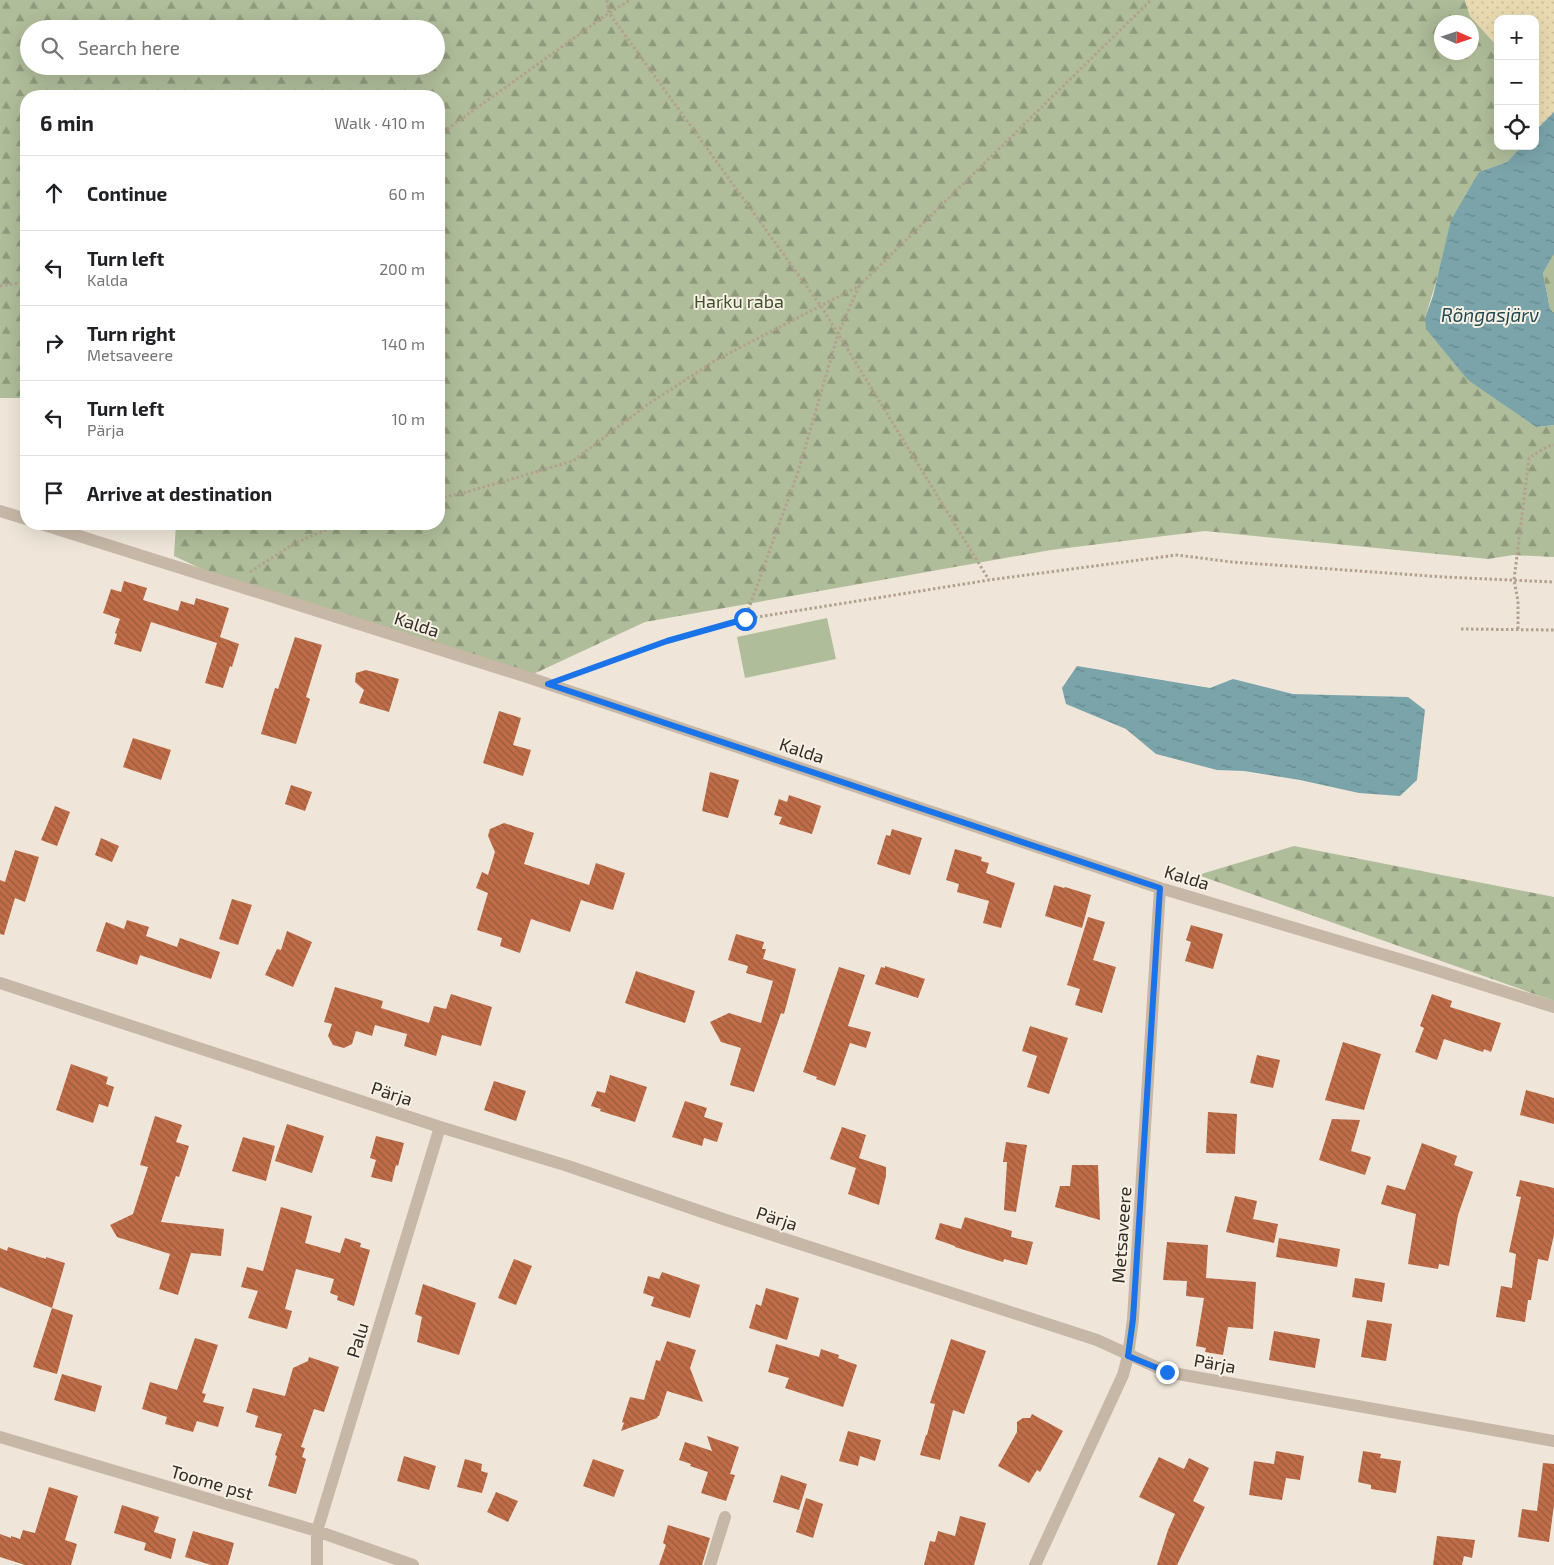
<!DOCTYPE html>
<html lang="en">
<head>
<meta charset="utf-8">
<style>
	body { margin:0; font-family:"Exo 2",sans-serif; background:#f2f2f2; color:#202124 }
	.controls { position:absolute; right:15px; top:15px; display:grid; overflow:hidden; border-radius:10px; box-shadow:0 5px 20px #0002 }
	.controls button { width:45px; height:45px; display:grid; place-items:center; padding:0; border:0; border-bottom:1px solid #e0e0e0; background:#fff; color:#202124; font:25px sans-serif }
	.compass { position:absolute; left:1434px; top:15px; width:45px; height:45px; border-radius:50%; background:#fff; box-shadow:0 5px 20px #0002; rotate:93deg }
	.stop { position:absolute; width:15px; height:15px; margin:-11px; border:4px solid #1a73e8; border-radius:50%; background:#fff }
	.stop.end { background:#1a73e8; border-color:#fff; box-shadow:0 1px 5px #0008 }
	.list { margin:0; padding:0; list-style:none }
	h2 { display:flex; justify-content:space-between; align-items:center; height:65px; margin:0; padding:0 20px; font-size:21px }
	h2 small { font-size:16px; font-weight:400; color:#757577 }
	.list li { display:grid; grid-template-columns:32px 1fr auto; gap:15px; align-items:center; box-sizing:border-box; height:75px; padding:0 20px; border-top:1px solid #e0e0e0 }
	.list b { display:block; font-size:19px; white-space:nowrap }
	.list p { margin:0; font-size:16px; white-space:nowrap; color:#757577 }
	.list em { font-size:16px; font-style:normal; color:#757577 }
	.icon { flex:none; width:28px; height:28px; fill:none; stroke:currentColor; stroke-width:2; stroke-linecap:round; stroke-linejoin:round }
	.map { position:relative; flex:none; width:1554px; height:1565px; overflow:hidden }
	.search { position:absolute; background:#fff; box-shadow:0 5px 20px #0002; left:20px; top:20px; width:425px; height:55px; display:flex; align-items:center; gap:12px; box-sizing:border-box; padding:0 18px; border-radius:28px; color:#757577; font-size:19px }
	.panel { position:absolute; background:#fff; box-shadow:0 5px 20px #0002; left:20px; top:90px; width:425px; height:440px; border-radius:20px }
	.map>svg:first-child { display:block }
</style>
</head>
<body>
<div class="map">
<svg width="1554" height="1565" viewBox="0 0 1554 1565">
	<defs>
		<pattern id="forest-firs" width="22" height="20" patternUnits="userSpaceOnUse" patternTransform="scale(1.25)"><rect width="22" height="20" fill="#afbd9a"/><path d="M5 1l3.5 6h-7zM16 11l3.5 6h-7z" fill="#8f9a7d"/></pattern>
		<pattern id="sand-dots" width="8" height="8" patternUnits="userSpaceOnUse" patternTransform="scale(1.25)"><rect width="8" height="8" fill="#e9dab1"/><path d="M2 2h.1M6 6h.1" fill="none" stroke="#c8bb98" stroke-width="1.8" stroke-linecap="round"/></pattern>
		<pattern id="water-ripples" width="26" height="14" patternUnits="userSpaceOnUse" patternTransform="scale(1.25)"><rect width="26" height="14" fill="#7aa4aa"/><path d="M2 4q2-2 4 0t4 0M15 11q2-2 4 0t4 0" fill="none" stroke="#65868a"/></pattern>
		<pattern id="building-back-hatch" width="6" height="6" patternUnits="userSpaceOnUse" patternTransform="scale(1.25)"><rect width="6" height="6" fill="#be6d48"/><path d="M-1 5l2 2M0 0l6 6M5-1l2 2" fill="none" stroke="#9b5a3c"/></pattern>
	</defs>
	<rect width="100%" height="100%" fill="#efe6d9"/>
	<!-- forest -->
	<path fill="url(#forest-firs)" fill-rule="evenodd" d="M 0,0 L 1465,0 L 1470,16 L 1498,47 L 1498,146 L 1522,146 L 1507,162 L 1479,172 L 1440,269 L 1425,318 L 1505,405 L 1536,427 L 1554,425 L 1554,557 L 1513,555 L 1488,559 L 1205,531 L 1051,550 L 645,622 L 527,677 L 232,583 L 174,556 L 176,524 L 439,524 L 439,96 L 26,96 L 26,398 L 0,398 ZM 1442,22 L 1472,22 L 1472,52 L 1442,52 ZM 29,29 L 436,29 L 436,66 L 29,66 Z
		M 1554,254 L 1554,313 L 1550,309 L 1543,273 Z
		M 1294,846 L 1554,897 L 1554,1001 L 1198,875 Z"/>
	<!-- sand -->
	<path fill="url(#sand-dots)" d="M 1465,0 L 1554,0 L 1554,112 L 1540,126 L 1535,121 L 1535,19 L 1498,19 L 1498,47 L 1470,16 Z"/>
	<!-- pitch -->
	<path fill="#afbd9a" d="M 827,618 L 836,659 L 745,678 L 737,637 Z"/>
	<!-- water -->
	<path fill="url(#water-ripples)" d="M 1554,112 L 1554,254 L 1543,273 L 1550,309 L 1554,313 L 1554,425 L 1536,427 L 1468,380 L 1426,329 L 1425,318 L 1433,296 L 1451,220 L 1479,172 L 1507,162 L 1522,146 L 1535,146 L 1535,131 Z
		M 1077,666 L 1210,688 L 1233,679 L 1293,694 L 1408,697 L 1425,710 L 1417,780 L 1400,796 L 1359,793 L 1300,780 L 1244,771 L 1217,770 L 1156,754 L 1126,729 L 1066,704 L 1062,688 Z"/>
	<!-- building -->
	<path fill="url(#building-back-hatch)" d="M 124,581 L 147,588 L 143,600 L 178,611 L 181,601 L 194,605 L 196,598 L 229,608 L 220,637 L 239,644 L 232,667 L 230,666 L 223,688 L 205,683 L 217,643 L 151,622 L 141,652 L 114,644 L 117,634 L 115,633 L 120,619 L 103,613 L 111,589 L 121,592 Z
		M 295,637 L 322,645 L 306,697 L 310,699 L 296,744 L 261,734 L 275,688 L 278,689 Z
		M 366,670 L 399,679 L 389,712 L 359,703 L 364,690 L 355,682 L 356,673 Z
		M 499,711 L 521,718 L 513,745 L 531,750 L 523,776 L 483,763 Z
		M 133,738 L 171,750 L 161,780 L 123,767 Z
		M 710,772 L 739,780 L 728,818 L 702,811 Z
		M 291,785 L 312,792 L 305,811 L 285,804 Z
		M 789,795 L 821,806 L 812,834 L 779,824 L 782,817 L 774,815 L 779,799 L 787,802 Z
		M 55,806 L 70,812 L 57,846 L 41,840 Z
		M 504,823 L 534,833 L 524,864 L 589,885 L 596,863 L 625,873 L 613,910 L 581,900 L 570,932 L 531,919 L 520,953 L 500,946 L 502,938 L 477,930 L 488,893 L 476,888 L 482,872 L 488,875 L 495,852 L 488,836 L 490,829 Z
		M 892,829 L 922,838 L 910,875 L 877,864 L 886,835 L 890,836 Z
		M 101,838 L 119,846 L 112,862 L 95,855 Z
		M 955,849 L 982,857 L 981,861 L 989,863 L 986,873 L 1015,883 L 1001,928 L 983,923 L 989,901 L 957,892 L 959,884 L 946,880 Z
		M 15,850 L 39,857 L 25,902 L 15,898 L 4,935 L 0,934 L 0,880 L 5,882 Z
		M 1054,885 L 1064,888 L 1065,887 L 1091,895 L 1082,928 L 1045,916 Z
		M 232,899 L 252,905 L 238,945 L 219,939 Z
		M 1088,917 L 1105,922 L 1093,960 L 1116,967 L 1102,1013 L 1075,1005 L 1080,989 L 1067,985 Z
		M 127,920 L 149,927 L 146,936 L 177,947 L 180,938 L 220,952 L 211,979 L 140,955 L 137,965 L 96,951 L 106,922 L 124,929 Z
		M 1191,925 L 1223,934 L 1213,969 L 1185,961 L 1191,942 L 1186,940 Z
		M 287,931 L 312,942 L 293,987 L 265,975 L 277,949 L 281,950 Z
		M 736,934 L 764,942 L 762,949 L 766,949 L 763,959 L 796,969 L 784,1014 L 781,1013 L 754,1092 L 730,1085 L 741,1048 L 721,1042 L 710,1022 L 729,1013 L 761,1023 L 773,981 L 746,973 L 748,966 L 728,960 Z
		M 885,966 L 925,979 L 918,998 L 875,984 L 881,967 L 885,968 Z
		M 839,967 L 865,975 L 848,1026 L 871,1032 L 866,1048 L 850,1043 L 835,1086 L 816,1079 L 817,1077 L 803,1072 Z
		M 636,971 L 695,991 L 685,1023 L 625,1003 Z
		M 335,987 L 383,1001 L 381,1008 L 429,1023 L 434,1006 L 446,1009 L 451,994 L 492,1007 L 481,1046 L 442,1035 L 436,1056 L 404,1046 L 407,1034 L 375,1025 L 372,1036 L 356,1031 L 352,1044 L 344,1048 L 333,1045 L 328,1036 L 332,1024 L 324,1022 Z
		M 1432,994 L 1452,1001 L 1450,1007 L 1501,1023 L 1491,1052 L 1484,1049 L 1483,1052 L 1444,1039 L 1437,1060 L 1415,1052 L 1424,1028 L 1420,1026 Z
		M 1030,1026 L 1068,1038 L 1049,1094 L 1027,1087 L 1037,1056 L 1022,1051 Z
		M 1343,1042 L 1381,1054 L 1364,1110 L 1325,1100 Z
		M 1257,1055 L 1280,1060 L 1273,1088 L 1250,1083 Z
		M 71,1064 L 108,1077 L 106,1084 L 114,1087 L 108,1107 L 99,1104 L 93,1123 L 56,1110 Z
		M 610,1075 L 647,1087 L 635,1122 L 600,1111 L 601,1109 L 591,1106 L 597,1091 L 605,1093 Z
		M 494,1081 L 526,1091 L 516,1121 L 484,1110 Z
		M 1526,1090 L 1554,1098 L 1554,1124 L 1520,1115 Z
		M 685,1101 L 707,1108 L 704,1117 L 723,1123 L 717,1142 L 704,1138 L 702,1146 L 672,1137 Z
		M 1208,1112 L 1237,1114 L 1235,1154 L 1206,1153 Z
		M 155,1116 L 182,1125 L 176,1142 L 189,1146 L 179,1177 L 176,1176 L 161,1222 L 224,1229 L 221,1256 L 191,1253 L 178,1295 L 159,1289 L 170,1254 L 117,1237 L 110,1225 L 133,1214 L 148,1167 L 140,1165 Z
		M 1332,1119 L 1360,1120 L 1351,1151 L 1371,1157 L 1365,1175 L 1319,1160 Z
		M 287,1124 L 324,1136 L 312,1173 L 275,1161 Z
		M 842,1127 L 866,1135 L 856,1168 L 830,1159 Z
		M 376,1136 L 404,1143 L 398,1166 L 396,1165 L 392,1182 L 371,1177 L 376,1160 L 370,1158 Z
		M 243,1137 L 275,1146 L 266,1181 L 232,1171 Z
		M 1006,1142 L 1027,1145 L 1016,1212 L 1004,1210 L 1007,1162 L 1003,1162 Z
		M 1422,1143 L 1457,1156 L 1454,1165 L 1473,1172 L 1458,1215 L 1449,1266 L 1439,1264 L 1438,1269 L 1408,1264 L 1416,1214 L 1381,1204 L 1387,1185 L 1405,1190 Z
		M 859,1158 L 886,1167 L 886,1176 L 879,1205 L 848,1194 Z
		M 1072,1165 L 1098,1165 L 1100,1220 L 1055,1207 L 1060,1186 L 1070,1186 Z
		M 1520,1180 L 1554,1188 L 1554,1235 L 1548,1261 L 1538,1259 L 1531,1300 L 1528,1300 L 1525,1322 L 1496,1317 L 1501,1286 L 1512,1288 L 1516,1254 L 1509,1252 L 1521,1197 L 1516,1196 Z
		M 1235,1196 L 1257,1201 L 1253,1219 L 1278,1224 L 1274,1243 L 1226,1232 Z
		M 281,1207 L 312,1216 L 305,1243 L 340,1253 L 345,1238 L 361,1243 L 360,1247 L 370,1250 L 354,1306 L 337,1300 L 338,1296 L 330,1293 L 334,1279 L 296,1269 L 285,1309 L 292,1311 L 287,1329 L 248,1318 L 258,1291 L 241,1287 L 247,1267 L 263,1271 Z
		M 965,1217 L 1012,1231 L 1011,1237 L 1033,1242 L 1027,1265 L 1004,1259 L 1003,1262 L 955,1247 L 955,1246 L 935,1239 L 940,1223 L 961,1229 Z
		M 1279,1238 L 1340,1249 L 1337,1267 L 1276,1257 Z
		M 1167,1242 L 1208,1245 L 1206,1278 L 1256,1282 L 1253,1329 L 1228,1327 L 1223,1355 L 1205,1352 L 1206,1348 L 1196,1346 L 1204,1298 L 1186,1296 L 1187,1281 L 1163,1280 Z
		M 8,1247 L 46,1259 L 46,1257 L 65,1263 L 52,1308 L 0,1287 L 0,1248 L 7,1251 Z
		M 514,1259 L 532,1266 L 516,1305 L 498,1298 Z
		M 662,1272 L 700,1285 L 690,1318 L 651,1306 L 654,1297 L 643,1293 L 648,1276 L 659,1279 Z
		M 1355,1278 L 1385,1283 L 1382,1302 L 1352,1297 Z
		M 423,1284 L 476,1303 L 459,1355 L 417,1342 L 422,1317 L 415,1314 Z
		M 766,1288 L 799,1298 L 787,1340 L 749,1328 L 756,1304 L 761,1306 Z
		M 52,1308 L 73,1315 L 57,1374 L 33,1367 Z
		M 1367,1320 L 1392,1324 L 1386,1361 L 1361,1357 Z
		M 1274,1331 L 1320,1339 L 1315,1368 L 1269,1360 Z
		M 195,1338 L 218,1345 L 202,1393 L 206,1394 L 203,1402 L 224,1407 L 218,1427 L 197,1421 L 193,1432 L 165,1424 L 167,1417 L 142,1409 L 150,1382 L 177,1390 Z
		M 951,1339 L 986,1351 L 964,1414 L 953,1410 L 940,1460 L 920,1455 L 926,1435 L 927,1435 L 935,1404 L 930,1403 Z
		M 667,1341 L 696,1350 L 690,1368 L 703,1402 L 667,1391 L 659,1416 L 658,1416 L 657,1418 L 621,1431 L 624,1423 L 622,1422 L 630,1397 L 644,1400 L 656,1360 L 660,1361 Z
		M 776,1344 L 819,1357 L 821,1349 L 839,1355 L 838,1358 L 857,1365 L 843,1407 L 785,1388 L 789,1378 L 768,1372 Z
		M 309,1357 L 339,1367 L 324,1412 L 314,1409 L 301,1447 L 305,1448 L 302,1457 L 306,1459 L 296,1494 L 268,1486 L 277,1456 L 275,1455 L 282,1434 L 255,1427 L 258,1416 L 246,1412 L 253,1388 L 285,1396 L 293,1368 L 308,1361 Z
		M 62,1374 L 102,1386 L 95,1412 L 54,1400 Z
		M 1032,1414 L 1063,1431 L 1040,1472 L 1037,1470 L 1029,1483 L 998,1466 L 1017,1432 L 1017,1422 L 1023,1418 L 1030,1418 Z
		M 848,1431 L 881,1440 L 875,1461 L 860,1456 L 858,1466 L 839,1461 Z
		M 707,1436 L 739,1447 L 730,1474 L 735,1475 L 726,1501 L 701,1493 L 708,1472 L 690,1466 L 691,1464 L 679,1460 L 685,1442 L 712,1451 Z
		M 1276,1451 L 1304,1456 L 1300,1480 L 1286,1478 L 1282,1500 L 1249,1495 L 1254,1461 L 1274,1464 Z
		M 1363,1451 L 1381,1454 L 1380,1458 L 1401,1461 L 1396,1493 L 1371,1489 L 1371,1485 L 1358,1482 Z
		M 404,1456 L 436,1466 L 429,1490 L 397,1481 Z
		M 1159,1457 L 1184,1469 L 1189,1458 L 1209,1468 L 1193,1501 L 1205,1507 L 1177,1565 L 1157,1565 L 1168,1530 L 1175,1514 L 1139,1497 Z
		M 465,1459 L 482,1464 L 481,1471 L 488,1473 L 482,1493 L 457,1487 Z
		M 593,1459 L 624,1470 L 614,1497 L 583,1486 Z
		M 1543,1463 L 1554,1464 L 1554,1505 L 1549,1542 L 1518,1537 L 1522,1509 L 1537,1511 Z
		M 781,1475 L 807,1484 L 799,1510 L 773,1502 Z
		M 49,1487 L 78,1496 L 65,1540 L 77,1544 L 71,1565 L 25,1565 L 0,1557 L 0,1534 L 11,1538 L 11,1536 L 20,1539 L 23,1530 L 35,1533 Z
		M 496,1492 L 518,1501 L 508,1522 L 487,1512 Z
		M 806,1498 L 823,1504 L 813,1538 L 796,1532 Z
		M 122,1505 L 159,1517 L 154,1532 L 176,1539 L 171,1559 L 144,1550 L 146,1543 L 114,1533 Z
		M 960,1516 L 986,1523 L 974,1565 L 924,1565 L 930,1541 L 935,1542 L 938,1531 L 955,1536 Z
		M 668,1525 L 710,1538 L 702,1565 L 659,1565 L 666,1545 L 663,1543 Z
		M 193,1531 L 234,1543 L 228,1565 L 211,1565 L 185,1557 Z
		M 1437,1536 L 1475,1540 L 1472,1558 L 1464,1556 L 1462,1565 L 1433,1565 Z"/>
	<g fill="none" stroke-linecap="round" stroke-linejoin="round">
		<!-- path -->
		<path stroke="#b2a190" stroke-width="3" stroke-dasharray="2.5 2.5" stroke-linecap="butt" d="M 607,0 L 609,13 L 821,306 L 989,580
			M 439,135 L 609,13 L 630,0
			M 0,286 L 26,282
			M 439,498 L 460,494 L 573,461 L 647,405 L 716,360 L 859,286 L 1151,0
			M 250,572 L 295,543 L 340,524
			M 745,619 L 798,472 L 838,334 L 859,286
			M 1461,629 L 1554,630
			M 1518,629 L 1518,601 L 1514,580 L 1529,458 L 1548,446 L 1554,445
			M 574,674 L 667,641 L 745,619 L 989,580 L 1177,555 L 1232,562 L 1444,577 L 1554,582"/>
		<!-- minor -->
		<path stroke="#c6b7a6" stroke-width="12" d="M 0,511 L 26,519
			M 41,524 L 527,677 L 1160,888 L 1429,968 L 1554,1007
			M 0,983 L 440,1127 L 568,1166 L 723,1219 L 1097,1340 L 1167,1372 L 1554,1441
			M 0,1437 L 317,1531 L 413,1565
			M 317,1565 L 317,1531 L 440,1127
			M 710,1565 L 725,1517
			M 1035,1565 L 1123,1375 L 1128,1356 L 1133,1319 L 1160,888"/>
	</g>
	<g fill="none" stroke-linecap="round" stroke-linejoin="round">
		<!-- route -->
		<path stroke="#1a73e8" stroke-width="6" d="M 745,619 L 667,641 L 548,684 L 1160,888 L 1133,1319 L 1128,1356 L 1167,1372"/>
	</g>
	<g text-anchor="middle" dominant-baseline="central" stroke-width="4" stroke-linejoin="round" paint-order="stroke">
		<!-- park labels -->
		<g font-size="18" fill="#404f2c" stroke="#f7f0e4">
			<text x="739" y="301">Harku raba</text>
		</g>
		<!-- street labels -->
		<g font-size="18" fill="#332b26" stroke="#f7f0e4">
			<text transform="translate(417 624) rotate(18)">Kalda</text>
			<text transform="translate(802 750) rotate(18)">Kalda</text>
			<text transform="translate(1187 877) rotate(17)">Kalda</text>
			<text transform="translate(392 1093) rotate(18)">Pärja</text>
			<text transform="translate(777 1218) rotate(18)">Pärja</text>
			<text transform="translate(1121 1235) rotate(-86)">Metsaveere</text>
			<text transform="translate(357 1340) rotate(-73)">Palu</text>
			<text transform="translate(1215 1363) rotate(10)">Pärja</text>
			<text transform="translate(212 1482) rotate(16)">Toome pst</text>
		</g>
		<!-- water labels -->
		<g font-size="19" font-style="italic" fill="#1f4a51" stroke="#f7f0e4">
			<text x="1490" y="314">Rõngasjärv</text>
		</g>
	</g>
</svg>
<div class="controls">
<button>+</button>
<button>−</button>
<button><svg class="icon" aria-label="locate" viewBox="0 0 24 24"><circle cx="12" cy="12" r="6"/><path d="M12 2v4M12 18v4M2 12h4M18 12h4"/></svg></button>
</div>
<svg class="compass" viewBox="-18 -18 36 36"><path d="M0-13l5 13h-10z" fill="#e53935"/><path d="M0 13l5-13h-10z" fill="#757577"/></svg>
<div class="stop" style="left:745px;top:619px"></div>
<div class="stop end" style="left:1167px;top:1372px"></div>
<div class="search"><svg class="icon" aria-label="search" viewBox="0 0 24 24"><circle cx="10" cy="10" r="6"/><path d="M15 15l6 6"/></svg>Search here</div>
<section class="panel">
<h2>6 min<small>Walk · 410 m</small></h2>
<ul class="list">
<li><svg class="icon" aria-label="ahead" viewBox="0 0 24 24"><path d="M12 20V5M6 11l6-6 6 6"/></svg><div><b>Continue</b></div><em>60 m</em></li>
<li><svg class="icon" aria-label="left" viewBox="0 0 24 24"><path d="M17 20v-9H6M10 6l-5 5 5 5"/></svg><div><b>Turn left</b><p>Kalda</p></div><em>200 m</em></li>
<li><svg class="icon" aria-label="right" viewBox="0 0 24 24"><path d="M7 20v-9h11M14 6l5 5-5 5"/></svg><div><b>Turn right</b><p>Metsaveere</p></div><em>140 m</em></li>
<li><svg class="icon" aria-label="left" viewBox="0 0 24 24"><path d="M17 20v-9H6M10 6l-5 5 5 5"/></svg><div><b>Turn left</b><p>Pärja</p></div><em>10 m</em></li>
<li><svg class="icon" aria-label="arrive" viewBox="0 0 24 24"><path d="M6 21V4h12l-3 4 3 4H6"/></svg><div><b>Arrive at destination</b></div></li>
</ul>
</section>
</div>
</body>
</html>
